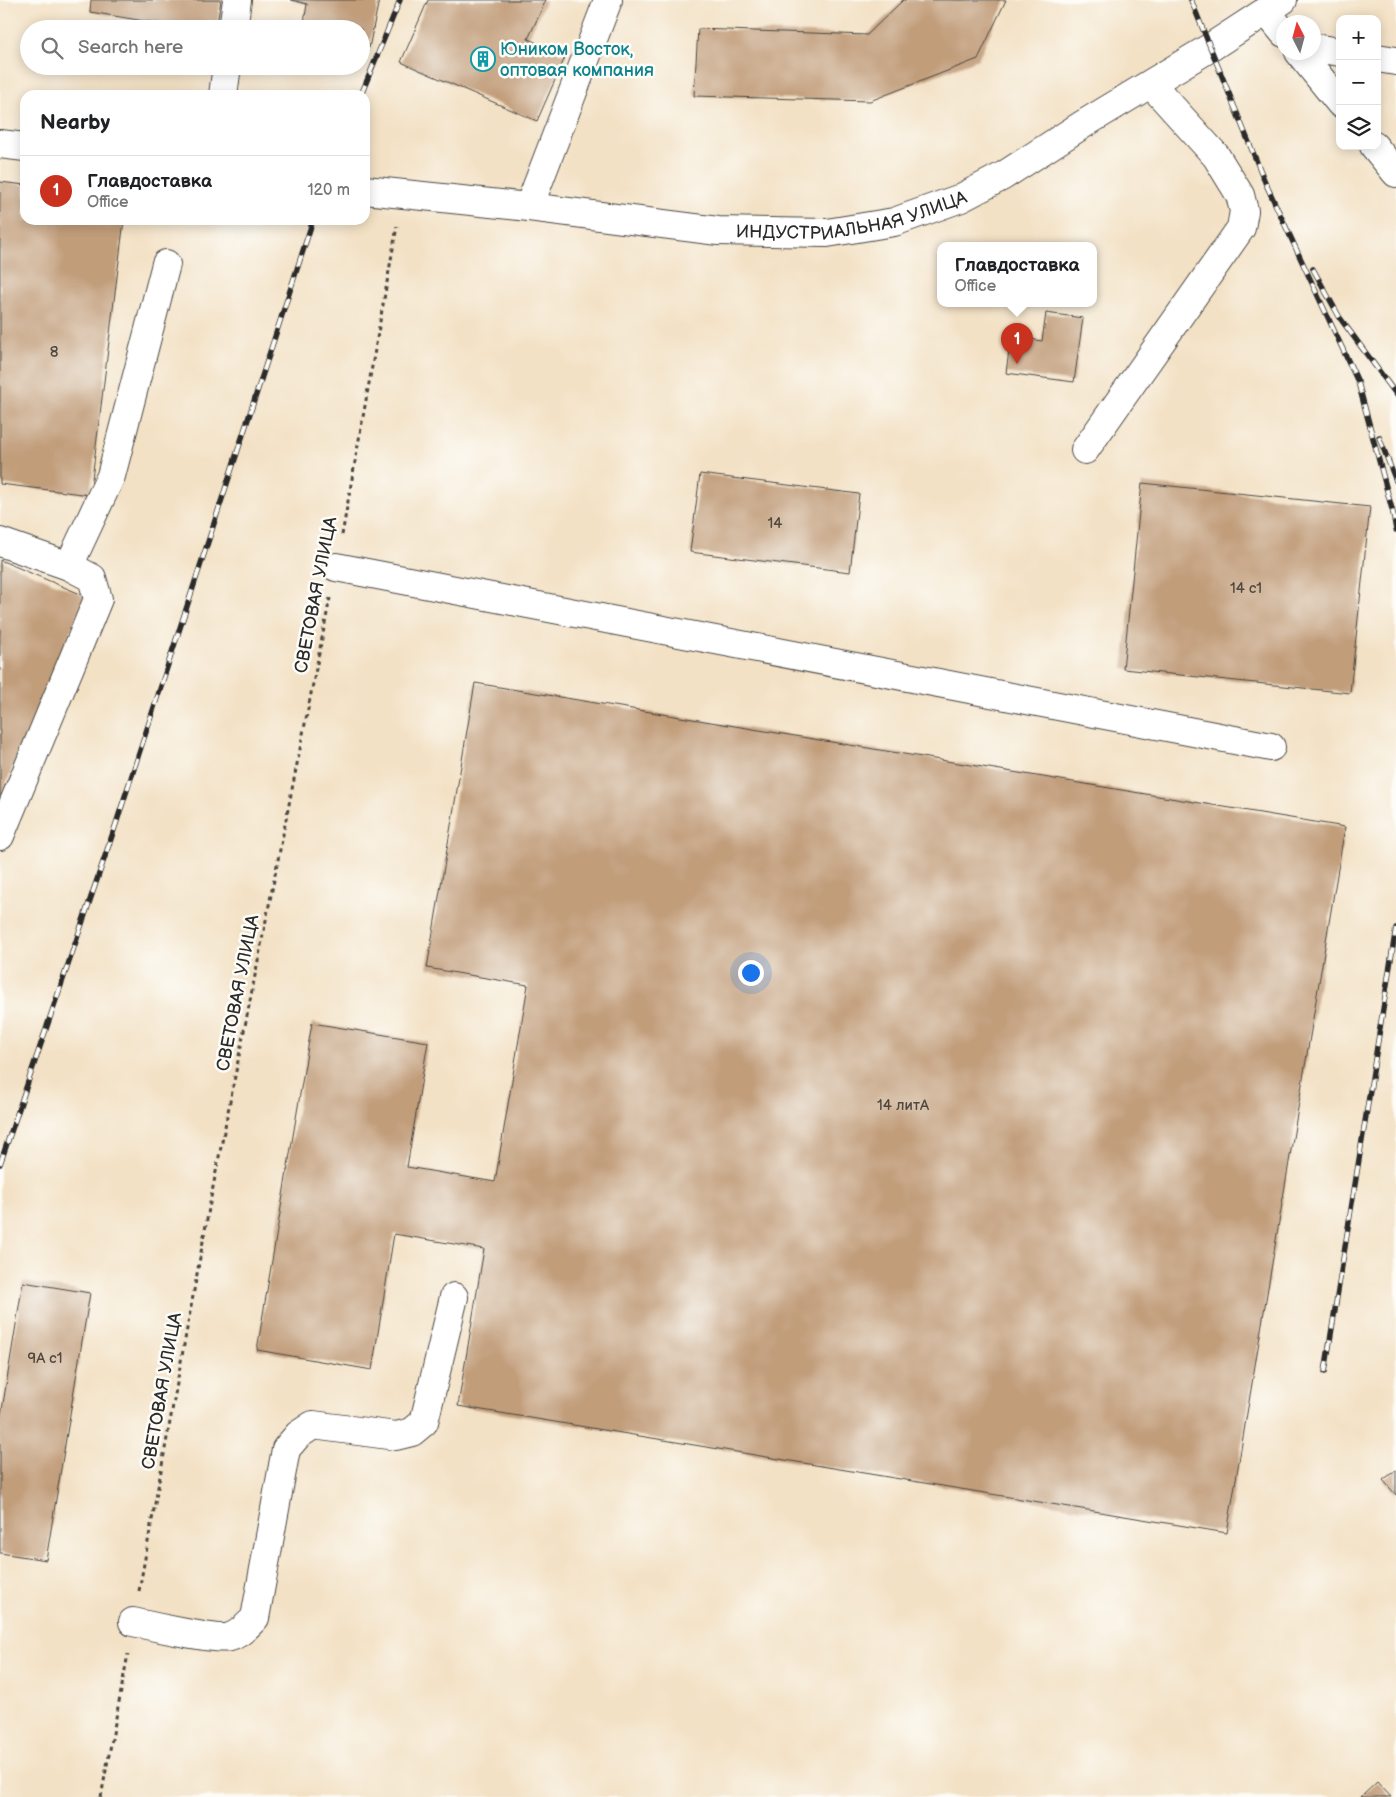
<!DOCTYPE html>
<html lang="en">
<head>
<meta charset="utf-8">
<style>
	body { margin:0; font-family:"Balsamiq Sans",sans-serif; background:#f6f6f6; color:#202124 }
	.controls { position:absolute; right:15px; top:15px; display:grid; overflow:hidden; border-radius:10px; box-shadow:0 2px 12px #0003 }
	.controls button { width:45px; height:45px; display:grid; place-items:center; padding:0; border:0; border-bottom:1px solid #e0e0e0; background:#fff; color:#202124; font:25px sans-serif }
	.compass { position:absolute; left:1276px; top:15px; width:45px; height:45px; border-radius:50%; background:#fff; box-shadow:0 2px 12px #0003; rotate:354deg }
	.you { position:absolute; left:750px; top:972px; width:18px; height:18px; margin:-12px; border:4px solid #fff; border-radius:50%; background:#1a73e8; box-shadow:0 0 0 8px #1a73e833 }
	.badge { display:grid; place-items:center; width:32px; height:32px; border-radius:50%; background:#c8321e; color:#fff; font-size:16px; font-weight:700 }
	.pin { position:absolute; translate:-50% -41px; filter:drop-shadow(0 1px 2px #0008) }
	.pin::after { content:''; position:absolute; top:26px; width:18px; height:15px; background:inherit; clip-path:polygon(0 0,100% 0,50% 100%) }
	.popup { position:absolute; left:937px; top:242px; width:160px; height:65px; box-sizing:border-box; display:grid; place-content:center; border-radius:10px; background:#fff; filter:drop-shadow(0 1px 4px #0005); font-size:16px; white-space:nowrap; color:#757577 }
	.popup b { font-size:19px; color:#202124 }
	.popup::after { content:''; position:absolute; left:50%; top:100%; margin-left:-10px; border:10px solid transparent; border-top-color:#fff }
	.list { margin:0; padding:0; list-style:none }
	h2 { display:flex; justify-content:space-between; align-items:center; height:65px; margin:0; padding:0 20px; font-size:21px }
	h2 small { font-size:16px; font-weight:400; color:#757577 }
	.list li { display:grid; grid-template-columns:32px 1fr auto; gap:15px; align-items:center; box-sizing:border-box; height:70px; padding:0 20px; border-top:1px solid #e0e0e0 }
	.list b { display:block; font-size:19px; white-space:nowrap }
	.list p { margin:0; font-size:16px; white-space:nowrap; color:#757577 }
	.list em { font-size:16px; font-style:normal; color:#757577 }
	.icon { flex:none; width:28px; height:28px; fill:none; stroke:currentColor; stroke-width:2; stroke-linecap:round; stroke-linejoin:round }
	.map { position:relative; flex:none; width:1396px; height:1797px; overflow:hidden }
	.search { position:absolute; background:#fff; box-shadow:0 2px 12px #0003; left:20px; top:20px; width:350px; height:55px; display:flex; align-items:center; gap:12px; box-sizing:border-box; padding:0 18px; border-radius:28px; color:#757577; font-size:19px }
	.panel { position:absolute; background:#fff; box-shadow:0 2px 12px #0003; left:20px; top:90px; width:350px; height:135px; border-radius:15px }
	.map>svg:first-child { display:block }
</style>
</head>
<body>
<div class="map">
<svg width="1396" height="1797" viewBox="0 0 1396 1797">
	<rect width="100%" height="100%" fill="#fdfcf7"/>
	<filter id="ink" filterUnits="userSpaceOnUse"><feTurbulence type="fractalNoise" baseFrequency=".02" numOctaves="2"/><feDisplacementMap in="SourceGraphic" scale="10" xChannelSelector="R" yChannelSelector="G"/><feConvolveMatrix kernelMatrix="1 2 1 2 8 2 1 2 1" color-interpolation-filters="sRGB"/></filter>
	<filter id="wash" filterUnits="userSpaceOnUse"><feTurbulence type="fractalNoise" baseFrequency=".0096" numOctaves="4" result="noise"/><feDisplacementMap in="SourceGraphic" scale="20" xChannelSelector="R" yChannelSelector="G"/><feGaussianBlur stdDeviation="1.12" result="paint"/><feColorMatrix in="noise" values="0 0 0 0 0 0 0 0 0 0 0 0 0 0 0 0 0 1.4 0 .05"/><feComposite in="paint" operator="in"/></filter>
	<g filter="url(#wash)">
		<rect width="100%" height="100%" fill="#f3e1c5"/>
		<g id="blocks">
			<!-- building -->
			<path fill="#c19d7a" d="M 91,0 L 221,0 L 216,29 L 193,29 L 90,12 Z
				M 291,0 L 379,0 L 369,48 L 361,46 L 361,29 L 303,29 L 307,4 Z
				M 428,0 L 546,0 L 528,39 L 566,55 L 537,121 L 401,62 Z
				M 903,0 L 1006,0 L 978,59 L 870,101 L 694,96 L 698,29 L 867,35 Z
				M 0,182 L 25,185 L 25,220 L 124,220 L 90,495 L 0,484 Z
				M 1046,313 L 1083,318 L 1074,382 L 1006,373 L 1011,336 L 1042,341 Z
				M 700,474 L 859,494 L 850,572 L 690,552 Z
				M 1142,483 L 1370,507 L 1350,693 L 1123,669 Z
				M 0,560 L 85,596 L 0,798 Z
				M 475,683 L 1345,827 L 1227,1533 L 458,1406 L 484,1249 L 394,1234 L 372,1370 L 257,1350 L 312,1023 L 428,1042 L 407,1167 L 495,1182 L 528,985 L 427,968 Z
				M 23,1282 L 90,1293 L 46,1560 L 0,1553 L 0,1422 Z
				M 1396,1470 L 1396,1495 L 1383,1480 Z
				M 1377,1782 L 1391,1797 L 1361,1797 Z"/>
		</g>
	</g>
	<g filter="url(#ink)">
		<use href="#blocks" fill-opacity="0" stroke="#494642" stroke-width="1"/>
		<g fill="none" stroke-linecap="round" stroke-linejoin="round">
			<defs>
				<g id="minor">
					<path d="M 1266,11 L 1284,33"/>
					<path d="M 233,29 L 237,0"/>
					<path d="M 1314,48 L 1340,52"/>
					<path d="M 1299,52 L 1340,103"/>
					<path d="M 1377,58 L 1396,61"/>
					<path d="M 223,95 L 227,66"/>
					<path d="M 0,144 L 25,147"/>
					<path d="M 1374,146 L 1396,173"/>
					<path id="s1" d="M 365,190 L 529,207 L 718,231 L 827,233 L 894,222 L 961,198 L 1003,176 L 1082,125 L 1211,47 L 1283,0"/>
					<path d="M 529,207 L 608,0"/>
					<path d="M 1085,450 L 1241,228 L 1244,211 L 1240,195 L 1216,156 L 1151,84"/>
					<path d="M 0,542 L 69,566 L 111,476 L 166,264"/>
					<path d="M 336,567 L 1271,747"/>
					<path d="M 0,836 L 98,599 L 92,578 L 69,566"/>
					<path d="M 133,1622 C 150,1626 218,1641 230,1637 C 240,1634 247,1626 255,1618 L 286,1449 L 298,1435 L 313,1425 L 396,1436 L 412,1432 L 424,1422 L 454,1297"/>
				</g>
			</defs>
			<!-- minor casing -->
			<use href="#minor" stroke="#494642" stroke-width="30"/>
			<!-- path -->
			<path stroke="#494642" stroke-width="3" stroke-dasharray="4 4" stroke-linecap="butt" d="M 342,535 L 397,226
				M 139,1591 L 212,1192 L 330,598
				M 101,1797 L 128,1654"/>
			<!-- minor -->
			<use href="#minor" stroke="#fff" stroke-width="28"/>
			<defs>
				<path id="rail" d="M 1191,0 L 1265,182 L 1358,382 L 1393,513 L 1396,530
					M 361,95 L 400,0
					M 1313,269 L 1340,318 L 1396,394
					M 1379,437 L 1396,481
					M 0,1164 L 115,827 L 313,220
					M 1325,1372 L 1396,928"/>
			</defs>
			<!-- rail casing -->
			<use href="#rail" stroke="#2b2b2b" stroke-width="5.5"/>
			<!-- rail -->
			<use href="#rail" stroke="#fdfcf7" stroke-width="4" stroke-dasharray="11" stroke-linecap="butt"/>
		</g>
	</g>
	<!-- icons -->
	<defs>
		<symbol id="building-ring" viewBox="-11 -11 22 22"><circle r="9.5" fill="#fdfcf7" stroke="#0f9aa8" stroke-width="1.5"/><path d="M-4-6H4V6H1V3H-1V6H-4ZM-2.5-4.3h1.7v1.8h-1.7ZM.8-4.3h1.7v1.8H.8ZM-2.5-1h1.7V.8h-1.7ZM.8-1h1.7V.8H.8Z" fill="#0f9aa8"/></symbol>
	</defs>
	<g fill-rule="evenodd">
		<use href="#building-ring" x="469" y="45" width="28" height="28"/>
	</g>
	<g text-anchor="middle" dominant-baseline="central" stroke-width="5" stroke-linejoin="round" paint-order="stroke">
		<!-- number labels -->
		<g font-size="15" fill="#50483f">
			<text x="54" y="352">8</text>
			<text x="775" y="523">14</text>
			<text x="1246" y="588">14 с1</text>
			<text x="903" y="1105">14 литА</text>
			<text x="45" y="1358">9А с1</text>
		</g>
		<!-- culture labels -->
		<g font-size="18" fill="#0d838f" stroke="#fdfcf7" text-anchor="start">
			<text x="500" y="49">Юником Восток,<tspan x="500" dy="21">оптовая компания</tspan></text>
		</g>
		<!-- street labels -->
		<g font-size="18" fill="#2b2b2b" stroke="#fdfcf7">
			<text stroke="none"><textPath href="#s1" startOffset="491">ИНДУСТРИАЛЬНАЯ УЛИЦА</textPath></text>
			<text transform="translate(316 595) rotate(-79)">СВЕТОВАЯ УЛИЦА</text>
			<text transform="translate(238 993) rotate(-79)">СВЕТОВАЯ УЛИЦА</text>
			<text transform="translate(162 1391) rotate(-80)">СВЕТОВАЯ УЛИЦА</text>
		</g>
	</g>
</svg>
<div class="controls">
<button>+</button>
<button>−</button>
<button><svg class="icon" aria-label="layers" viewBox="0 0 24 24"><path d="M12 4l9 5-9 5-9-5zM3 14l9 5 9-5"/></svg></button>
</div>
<svg class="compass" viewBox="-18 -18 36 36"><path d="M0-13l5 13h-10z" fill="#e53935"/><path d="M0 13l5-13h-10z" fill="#757577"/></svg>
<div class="you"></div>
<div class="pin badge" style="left:1017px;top:364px">1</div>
<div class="popup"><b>Главдоставка</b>Office</div>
<div class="search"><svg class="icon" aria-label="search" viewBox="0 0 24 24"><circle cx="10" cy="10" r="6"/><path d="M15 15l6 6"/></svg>Search here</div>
<section class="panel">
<h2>Nearby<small></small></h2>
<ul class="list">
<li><span class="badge">1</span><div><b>Главдоставка</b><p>Office</p></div><em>120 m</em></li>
</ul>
</section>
</div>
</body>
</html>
